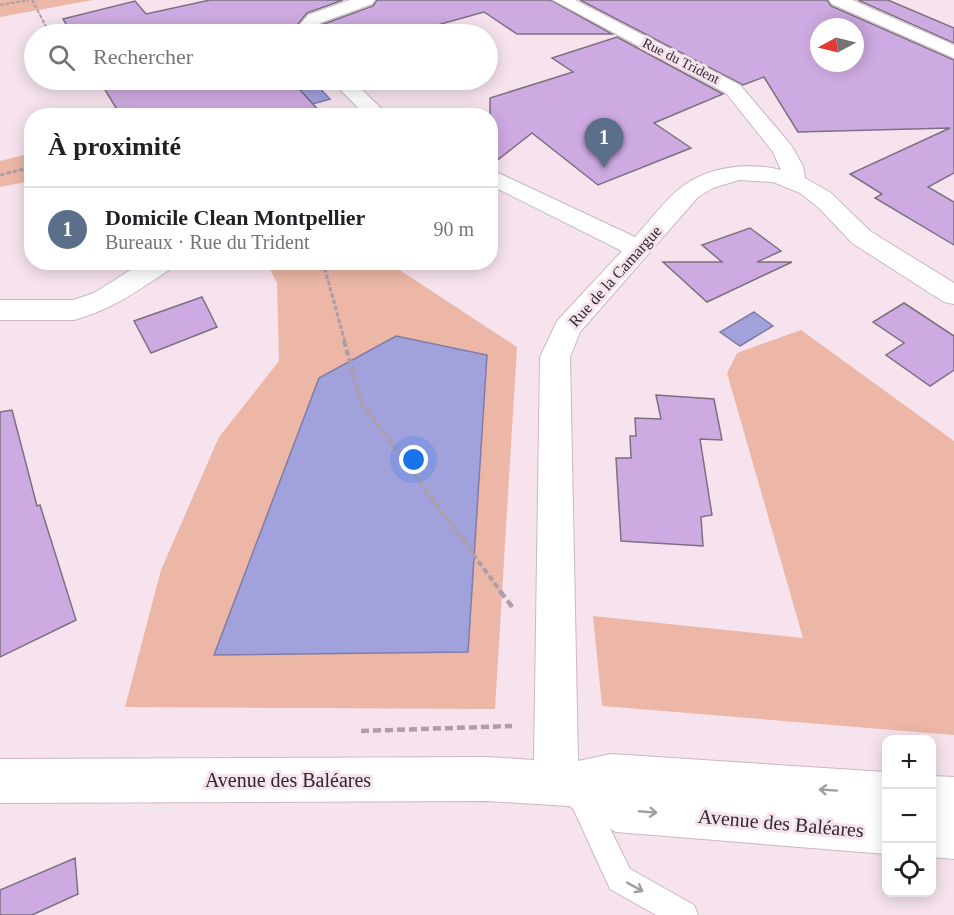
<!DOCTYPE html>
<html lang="fr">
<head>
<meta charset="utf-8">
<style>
	body { margin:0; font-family:Georgia,serif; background:#f6f6f6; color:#202124 }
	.controls { position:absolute; right:18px; bottom:18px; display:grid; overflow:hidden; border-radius:12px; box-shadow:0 3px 15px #0003 }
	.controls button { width:54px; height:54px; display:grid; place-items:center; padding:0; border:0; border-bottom:2px solid #e0e0e0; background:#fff; color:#202124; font:30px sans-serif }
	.compass { position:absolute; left:810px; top:18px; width:54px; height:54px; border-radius:50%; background:#fff; box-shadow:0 3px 15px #0003; rotate:263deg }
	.you { position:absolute; left:414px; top:460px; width:21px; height:21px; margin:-15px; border:4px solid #fff; border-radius:50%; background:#1a73e8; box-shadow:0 0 0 9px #1a73e833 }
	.badge { display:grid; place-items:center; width:39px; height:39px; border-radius:50%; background:#ea580c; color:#fff; font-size:20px; font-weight:700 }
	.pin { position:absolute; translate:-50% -50px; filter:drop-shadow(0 2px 3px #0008) }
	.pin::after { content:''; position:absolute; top:32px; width:21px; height:18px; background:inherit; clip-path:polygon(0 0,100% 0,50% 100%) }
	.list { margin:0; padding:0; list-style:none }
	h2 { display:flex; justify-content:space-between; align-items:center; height:78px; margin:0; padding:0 24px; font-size:26px }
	h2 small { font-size:20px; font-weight:400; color:#757577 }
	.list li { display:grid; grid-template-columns:39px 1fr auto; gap:18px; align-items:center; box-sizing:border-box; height:84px; padding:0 24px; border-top:2px solid #e0e0e0 }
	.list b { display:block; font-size:22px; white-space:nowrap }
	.list p { margin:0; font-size:20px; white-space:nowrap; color:#757577 }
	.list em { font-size:20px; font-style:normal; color:#757577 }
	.icon { flex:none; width:33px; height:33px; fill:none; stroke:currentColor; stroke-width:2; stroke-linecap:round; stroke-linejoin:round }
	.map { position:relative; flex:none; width:954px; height:915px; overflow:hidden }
	.search { position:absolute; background:#fff; box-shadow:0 3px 15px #0003; left:24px; top:24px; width:474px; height:66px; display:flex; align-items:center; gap:15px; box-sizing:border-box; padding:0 21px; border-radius:33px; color:#757577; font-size:22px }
	.panel { position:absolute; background:#fff; box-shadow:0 3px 15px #0003; left:24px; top:108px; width:474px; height:162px; border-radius:24px }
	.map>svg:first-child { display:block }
</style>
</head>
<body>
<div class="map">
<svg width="954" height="915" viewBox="0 0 954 915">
	<rect width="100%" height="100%" fill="#f6e3ee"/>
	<!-- green -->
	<path fill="#ecb7a6" d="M 0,0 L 93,0 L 0,17 Z
		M 31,153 L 31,181 L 0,187 L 0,161 Z
		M 267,263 L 389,263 L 517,347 L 495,709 L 125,707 L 161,570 L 219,437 L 279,361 L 277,283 Z
		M 801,330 L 954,441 L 954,735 L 602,706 L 593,616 L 803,638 L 727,373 L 737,353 Z"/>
	<!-- water -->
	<path fill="#a1a1dc" stroke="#7f7da8" stroke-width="1.5" d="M 315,83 L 330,99 L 313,104 L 298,88 Z
		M 754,312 L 773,326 L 740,346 L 720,332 Z
		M 396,336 L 487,355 L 468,652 L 214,655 L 319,378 Z"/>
	<!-- building -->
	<path fill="#ceaae2" stroke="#7b7181" stroke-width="1.5" fill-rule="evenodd" d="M 210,0 L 343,0 L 307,13 L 290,34 L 72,34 L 63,19 L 135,1 L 146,14 Z
		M 377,0 L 551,0 L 612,34 L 517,34 L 484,12 L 405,34 L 313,34 L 321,25 L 373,6 Z
		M 580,0 L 827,0 L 831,6 L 954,60 L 954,173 L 928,187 L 954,202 L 954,245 L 875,198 L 882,194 L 850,174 L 950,128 L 798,132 L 764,77 L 743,85 ZM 819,27 L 855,27 L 855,63 L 819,63 Z
		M 858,0 L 888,0 L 954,28 L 954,43 Z
		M 617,37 L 723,94 L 654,123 L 691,148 L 598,185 L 532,133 L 490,166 L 490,98 L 573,72 L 552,58 Z
		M 99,80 L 315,80 L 318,83 L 298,88 L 324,116 L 121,116 Z
		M 750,228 L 781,251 L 757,262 L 792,262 L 707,302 L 663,262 L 722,262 L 702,245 Z
		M 202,297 L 217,327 L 151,353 L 134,321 Z
		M 904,303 L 954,336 L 954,370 L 930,386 L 886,355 L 904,343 L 873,322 Z
		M 656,395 L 714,399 L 722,440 L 700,439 L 712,515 L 701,517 L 703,546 L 621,541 L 616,458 L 631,458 L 630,436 L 636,436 L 635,418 L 661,419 Z
		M 12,410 L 37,506 L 40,505 L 76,620 L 0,657 L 0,412 Z
		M 75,858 L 78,894 L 32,915 L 0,915 L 0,890 Z"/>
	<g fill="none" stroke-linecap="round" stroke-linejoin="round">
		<defs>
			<path id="service" d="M 580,782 L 589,786 L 630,869 L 694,905 L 698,915 L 656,915 L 610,889 L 567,795 L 571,786 Z"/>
			<path id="minor" d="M 350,0 L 375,0 L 372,4 L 320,23 L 310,34 L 292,34 L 308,15 Z
				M 553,0 L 575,0 L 740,85 L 791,145 L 803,166 L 805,178 L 831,193 L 870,231 L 954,283 L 954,304 L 944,302 L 852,243 L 819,208 L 800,193 L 773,182 L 739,180 L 713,188 L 698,197 L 580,332 L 570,357 L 578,761 L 611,754 L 886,772 L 886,854 L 616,832 L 569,806 L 487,801 L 0,803 L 0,759 L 487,757 L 534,760 L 540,357 L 557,321 L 622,251 L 490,185 L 490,169 L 635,237 C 650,221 665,199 683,186 C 710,166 749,162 781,170 L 773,152 L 726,93 Z
				M 829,0 L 852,0 L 954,45 L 954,58 L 832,4 Z
				M 50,80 L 76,80 L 73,84 L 53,84 Z
				M 331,80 L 352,80 L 389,116 L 366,116 Z
				M 143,262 L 176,262 L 172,268 C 139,290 113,309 74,320 L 0,320 L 0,300 L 73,300 L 94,293 Z
				M 932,776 L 954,777 L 954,859 L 932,857 Z"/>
		</defs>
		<!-- service casing -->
		<use href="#service" stroke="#cab8c2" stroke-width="2"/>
		<!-- minor casing -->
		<use href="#minor" stroke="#cab8c2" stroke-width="2"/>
		<!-- path-far3 -->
		<path stroke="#ad9ea7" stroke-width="2" stroke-dasharray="4 1.5" stroke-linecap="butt" d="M 32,0 L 50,34
			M 0,5 L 29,0"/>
		<!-- path-far2 -->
		<path stroke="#ad9ea7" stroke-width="3" stroke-dasharray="4.5 2" stroke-linecap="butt" d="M 0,175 L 32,167
			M 323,262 L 345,342"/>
		<!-- path-far1 -->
		<path stroke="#ad9ea7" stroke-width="4" stroke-dasharray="6 3" stroke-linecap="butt" d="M 344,341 L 361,402 L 501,592"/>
		<!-- path -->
		<path stroke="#ad9ea7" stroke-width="4.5" stroke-dasharray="8 4" stroke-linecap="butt" d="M 500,591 L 513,608
			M 361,731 L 512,726"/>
		<!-- service -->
		<use href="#service" fill="#fff" fill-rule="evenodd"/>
		<!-- minor -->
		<use href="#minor" fill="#fff" fill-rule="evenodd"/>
	</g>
	<!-- one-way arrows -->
	<defs><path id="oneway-shaft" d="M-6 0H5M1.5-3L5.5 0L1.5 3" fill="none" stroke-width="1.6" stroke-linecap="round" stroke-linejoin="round" transform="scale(1.5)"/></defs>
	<g stroke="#a19ea0">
		<use href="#oneway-shaft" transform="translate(828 790) rotate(-176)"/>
		<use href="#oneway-shaft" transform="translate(648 812) rotate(5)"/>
		<use href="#oneway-shaft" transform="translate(635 887) rotate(29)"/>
	</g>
	<g text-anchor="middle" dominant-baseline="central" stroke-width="6" stroke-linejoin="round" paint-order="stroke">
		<!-- far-street labels -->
		<g font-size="14" fill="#2f282d" stroke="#f6e3ee">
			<text transform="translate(681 61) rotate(27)">Rue du Trident</text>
		</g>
		<!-- street labels -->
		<g font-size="16" fill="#2f282d" stroke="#f6e3ee">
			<text transform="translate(615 276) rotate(-48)">Rue de la Camargue</text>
		</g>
		<!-- near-street labels -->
		<g font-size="20" fill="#2f282d" stroke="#f6e3ee">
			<text x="288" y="780">Avenue des Baléares</text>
			<text transform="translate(781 823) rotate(5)">Avenue des Baléares</text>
		</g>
	</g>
</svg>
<div class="controls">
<button>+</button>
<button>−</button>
<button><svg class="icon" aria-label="locate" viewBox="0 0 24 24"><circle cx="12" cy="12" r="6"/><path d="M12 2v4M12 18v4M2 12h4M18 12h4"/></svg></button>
</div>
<svg class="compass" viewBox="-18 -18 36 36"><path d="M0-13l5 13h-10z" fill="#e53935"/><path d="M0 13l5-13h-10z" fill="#757577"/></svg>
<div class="you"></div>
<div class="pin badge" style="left:604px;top:168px;background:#5c6f8a">1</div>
<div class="search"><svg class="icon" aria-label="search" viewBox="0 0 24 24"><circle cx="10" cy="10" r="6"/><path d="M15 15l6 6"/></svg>Rechercher</div>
<section class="panel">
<h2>À proximité<small></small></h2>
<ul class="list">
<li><span class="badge" style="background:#5c6f8a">1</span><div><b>Domicile Clean Montpellier</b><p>Bureaux · Rue du Trident</p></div><em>90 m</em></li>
</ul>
</section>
</div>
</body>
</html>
